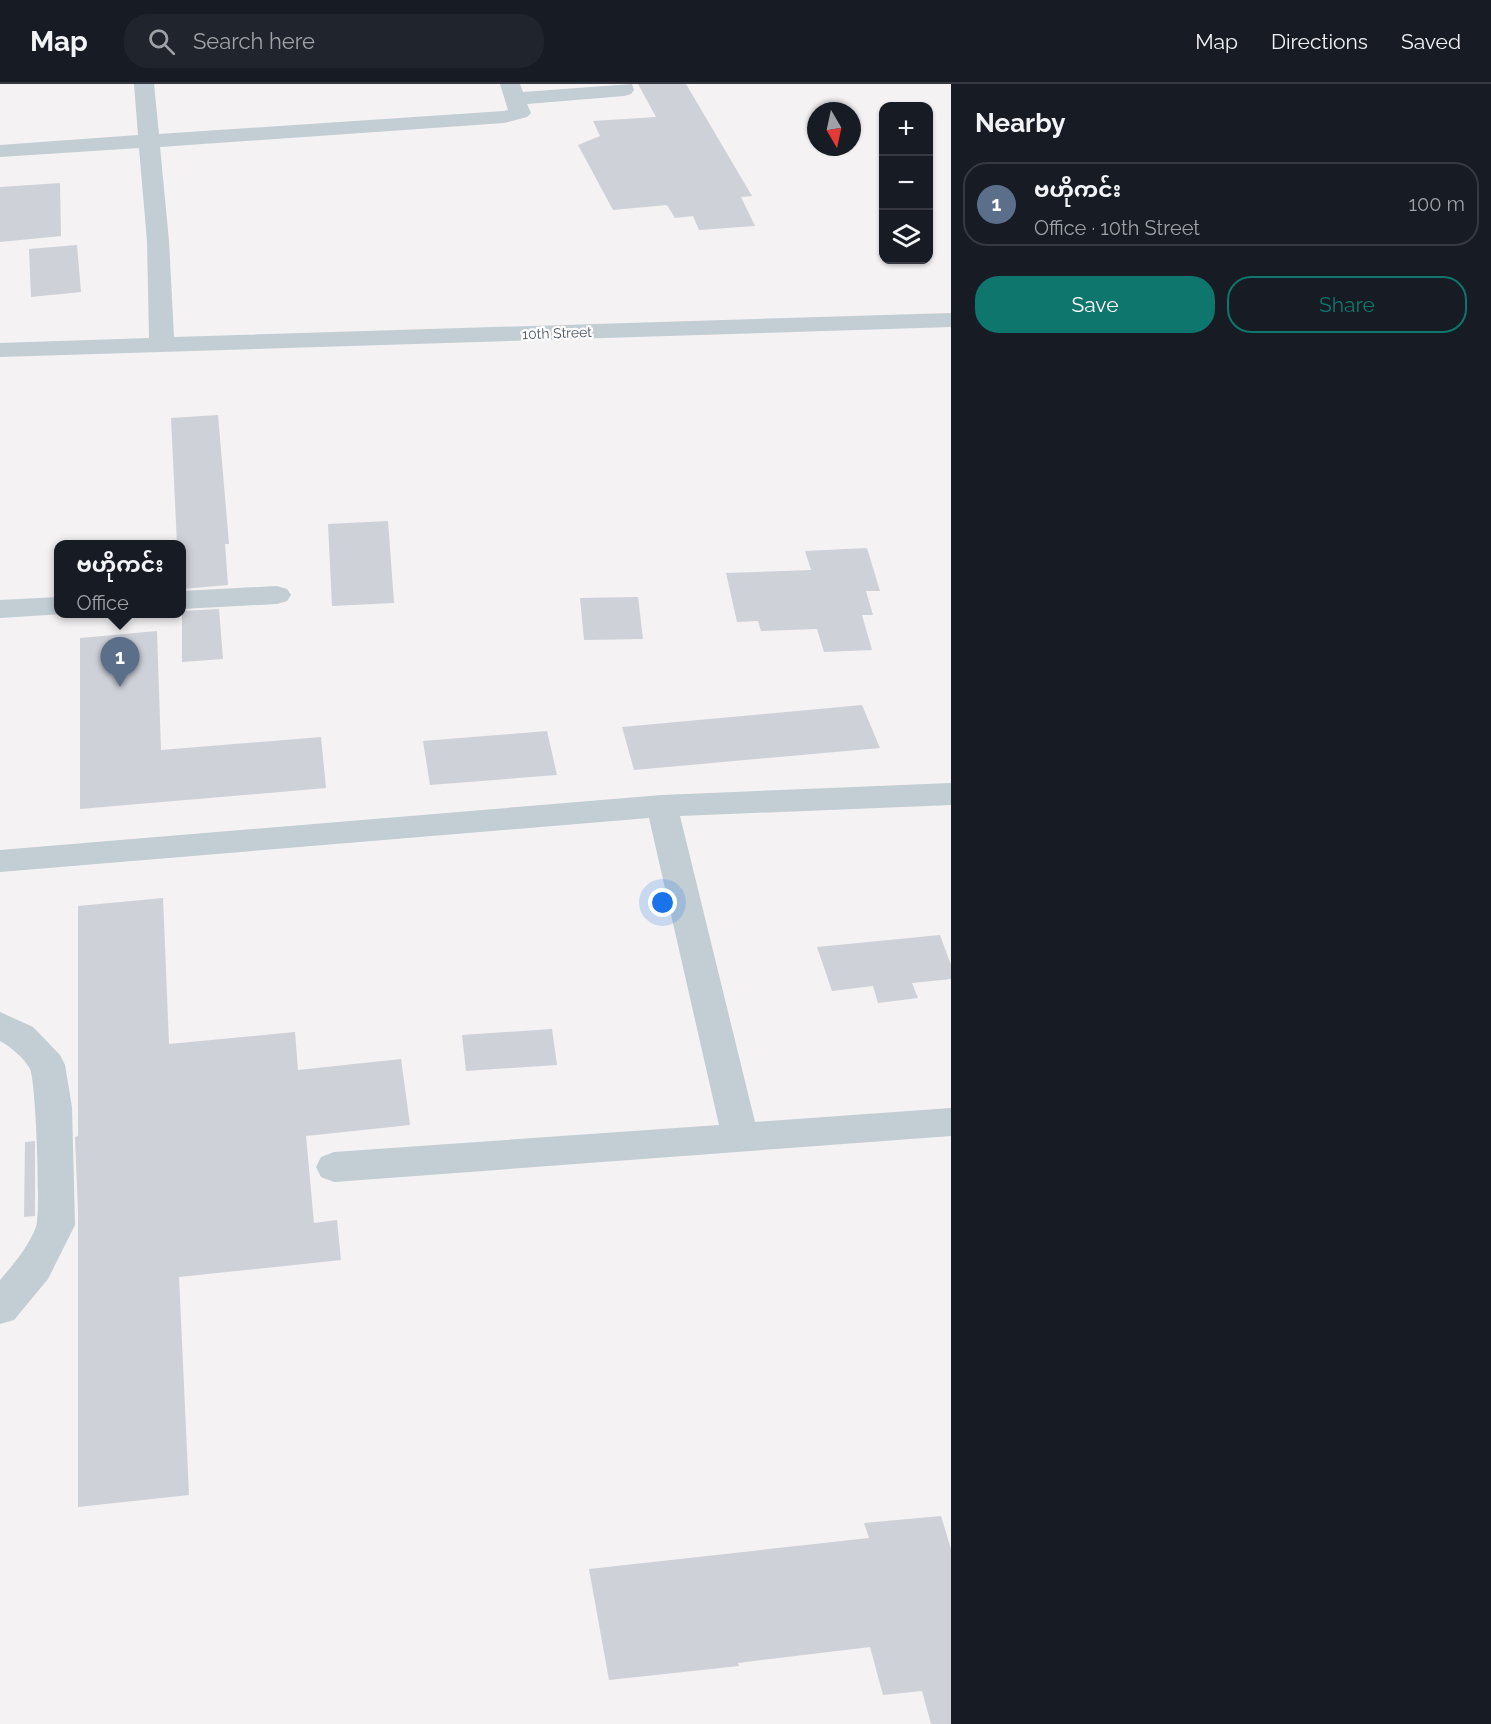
<!DOCTYPE html>
<html lang="en">
<head>
<meta charset="utf-8">
<style>
	body { margin:0; font-family:Raleway,"Noto Sans Myanmar",sans-serif; background:#20242c; color:#f1f3f6 }
	.controls { position:absolute; right:18px; top:18px; display:grid; overflow:hidden; border-radius:12px; box-shadow:0 2px 4px #0004 }
	.controls button { width:54px; height:54px; display:grid; place-items:center; padding:0; border:0; border-bottom:2px solid #363941; background:#171b24; color:#f1f3f6; font:30px sans-serif }
	.compass { position:absolute; left:807px; top:18px; width:54px; height:54px; border-radius:50%; background:#171b24; box-shadow:0 2px 4px #0004; rotate:171deg }
	.you { position:absolute; left:663px; top:819px; width:21px; height:21px; margin:-15px; border:4px solid #fff; border-radius:50%; background:#1a73e8; box-shadow:0 0 0 9px #1a73e833 }
	.badge { display:grid; place-items:center; width:39px; height:39px; border-radius:50%; background:#0f766e; color:#fff; font-size:20px; font-weight:700 }
	.pin { position:absolute; translate:-50% -50px; filter:drop-shadow(0 2px 3px #0008) }
	.pin::after { content:''; position:absolute; top:32px; width:21px; height:18px; background:inherit; clip-path:polygon(0 0,100% 0,50% 100%) }
	.popup { position:absolute; left:54px; top:456px; width:132px; height:78px; box-sizing:border-box; display:grid; place-content:center; border-radius:12px; background:#171b24; filter:drop-shadow(0 2px 4px #0005); font-size:20px; white-space:nowrap; color:#9ea1a6 }
	.popup b { font-size:22px; color:#f1f3f6 }
	.popup::after { content:''; position:absolute; left:50%; top:100%; margin-left:-12px; border:12px solid transparent; border-top-color:#171b24 }
	.list { margin:0; padding:0; list-style:none }
	h2 { display:flex; justify-content:space-between; align-items:center; height:78px; margin:0; padding:0 24px; font-size:26px }
	h2 small { font-size:20px; font-weight:400; color:#9ea1a6 }
	.list li { display:grid; grid-template-columns:39px 1fr auto; gap:18px; align-items:center; box-sizing:border-box; height:84px; margin:0 12px 12px; padding:0 12px; border:2px solid #363941; border-radius:24px }
	.list b { display:block; font-size:22px; white-space:nowrap }
	.list p { margin:0; font-size:20px; white-space:nowrap; color:#9ea1a6 }
	.list em { font-size:20px; font-style:normal; color:#9ea1a6 }
	.actions { display:flex; gap:12px; padding:18px 24px }
	.actions a { flex:1; padding:14px 0; border:2px solid #0f766e; border-radius:24px; text-align:center; font-size:21px; color:#0f766e }
	.actions .main { background:#0f766e; color:#fff }
	.icon { flex:none; width:33px; height:33px; fill:none; stroke:currentColor; stroke-width:2; stroke-linecap:round; stroke-linejoin:round }
	.map { position:relative; flex:none; width:951px; height:1640px; overflow:hidden }
	header { display:flex; align-items:center; gap:36px; box-sizing:border-box; height:84px; padding:0 30px; background:#171b24; border-bottom:2px solid #363941 }
	header strong { font-size:28px }
	nav { display:flex; gap:33px; margin-inline-start:auto; font-size:21px }
	.search { width:420px; height:54px; background:#20242c; display:flex; align-items:center; gap:15px; box-sizing:border-box; padding:0 21px; border-radius:24px; color:#9ea1a6; font-size:22px }
	main { display:flex }
	aside { flex:1; background:#171b24 }
	.map>svg:first-child { display:block }
</style>
</head>
<body>
<header>
<strong>Map</strong>
<div class="search"><svg class="icon" aria-label="search" viewBox="0 0 24 24"><circle cx="10" cy="10" r="6"/><path d="M15 15l6 6"/></svg>Search here</div>
<nav><a>Map</a><a>Directions</a><a>Saved</a></nav>
</header>
<main>
<div class="map">
<svg width="951" height="1640" viewBox="0 0 951 1640">
	<rect width="100%" height="100%" fill="#f4f2f2"/>
	<!-- building -->
	<path fill="#ced1d8" d="M 638,0 L 686,0 L 752,112 L 741,113 L 755,142 L 699,146 L 693,132 L 675,134 L 667,121 L 613,126 L 578,61 L 600,52 L 593,37 L 656,33 Z
		M 60,99 L 61,152 L 0,158 L 0,103 Z
		M 77,161 L 81,208 L 31,213 L 29,165 Z
		M 218,331 L 229,460 L 225,460 L 228,501 L 182,505 L 182,460 L 177,460 L 171,334 Z
		M 388,437 L 394,519 L 332,522 L 328,440 Z
		M 867,464 L 880,507 L 866,507 L 873,531 L 862,531 L 872,566 L 824,568 L 817,545 L 761,547 L 758,537 L 737,538 L 726,489 L 811,486 L 805,467 Z
		M 638,513 L 643,555 L 584,556 L 580,514 Z
		M 219,525 L 223,575 L 182,578 L 182,527 Z
		M 157,547 L 161,666 L 321,653 L 326,704 L 80,725 L 80,554 Z
		M 862,621 L 880,664 L 634,686 L 622,643 Z
		M 547,647 L 557,691 L 430,701 L 423,657 Z
		M 163,814 L 169,960 L 295,948 L 298,986 L 401,975 L 410,1041 L 306,1052 L 314,1139 L 337,1136 L 341,1176 L 179,1193 L 189,1411 L 78,1423 L 78,1127 L 75,1053 L 78,1052 L 78,822 Z
		M 940,851 L 951,881 L 951,895 L 912,899 L 918,914 L 878,919 L 873,902 L 832,907 L 817,863 Z
		M 552,945 L 557,981 L 466,987 L 462,951 Z
		M 35,1057 L 35,1132 L 24,1133 L 25,1058 Z
		M 941,1432 L 951,1465 L 951,1640 L 931,1640 L 922,1607 L 883,1611 L 870,1563 L 738,1579 L 739,1582 L 609,1596 L 589,1485 L 869,1454 L 864,1439 Z"/>
	<g fill="none" stroke-linecap="round" stroke-linejoin="round">
		<!-- minor -->
		<path fill="#c2cdd4" fill-rule="evenodd" d="M 134,0 L 154,0 L 159,50 L 504,27 L 508,26 L 500,0 L 520,0 L 523,8 L 632,0 L 634,6 L 631,10 L 624,12 L 527,20 L 531,29 L 527,33 L 504,39 L 160,63 L 169,157 L 174,253 L 951,229 L 951,243 L 0,273 L 0,259 L 149,254 L 147,157 L 139,64 L 0,73 L 0,61 L 138,51 Z
			M 277,502 L 287,505 L 291,511 L 287,517 L 277,520 L 182,525 L 182,507 Z
			M 58,513 L 58,530 L 63,530 L 0,534 L 0,516 Z
			M 951,699 L 951,721 L 680,732 L 755,1038 L 951,1024 L 951,1052 L 334,1098 L 321,1093 L 316,1083 L 321,1073 L 334,1068 L 719,1041 L 649,734 L 0,788 L 0,766 L 662,711 Z
			M 0,928 L 33,943 L 60,971 L 65,981 L 72,1023 L 75,1141 L 48,1195 L 14,1236 L 0,1240 L 0,1196 C 14,1180 28,1163 36,1143 C 41,1130 36,998 30,985 C 25,975 10,962 0,957 Z"/>
	</g>
	<g text-anchor="middle" dominant-baseline="central" stroke-width="4.5" stroke-linejoin="round" paint-order="stroke">
		<!-- far-street labels -->
		<g font-size="14" fill="#485662" stroke="#fff">
			<text transform="translate(557 249) rotate(-2)">10th Street</text>
		</g>
	</g>
</svg>
<div class="controls">
<button>+</button>
<button>−</button>
<button><svg class="icon" aria-label="layers" viewBox="0 0 24 24"><path d="M12 4l9 5-9 5-9-5zM3 14l9 5 9-5"/></svg></button>
</div>
<svg class="compass" viewBox="-18 -18 36 36"><path d="M0-13l5 13h-10z" fill="#e53935"/><path d="M0 13l5-13h-10z" fill="#9ea1a6"/></svg>
<div class="you"></div>
<div class="pin badge" style="left:120px;top:603px;background:#5c6f8a">1</div>
<div class="popup"><b>ဗဟိုကင်း</b>Office</div>
</div>
<aside>
<h2>Nearby<small></small></h2>
<ul class="list">
<li><span class="badge" style="background:#5c6f8a">1</span><div><b>ဗဟိုကင်း</b><p>Office · 10th Street</p></div><em>100 m</em></li>
</ul>
<div class="actions"><a class="main">Save</a><a>Share</a></div>
</aside>
</main>
</body>
</html>
